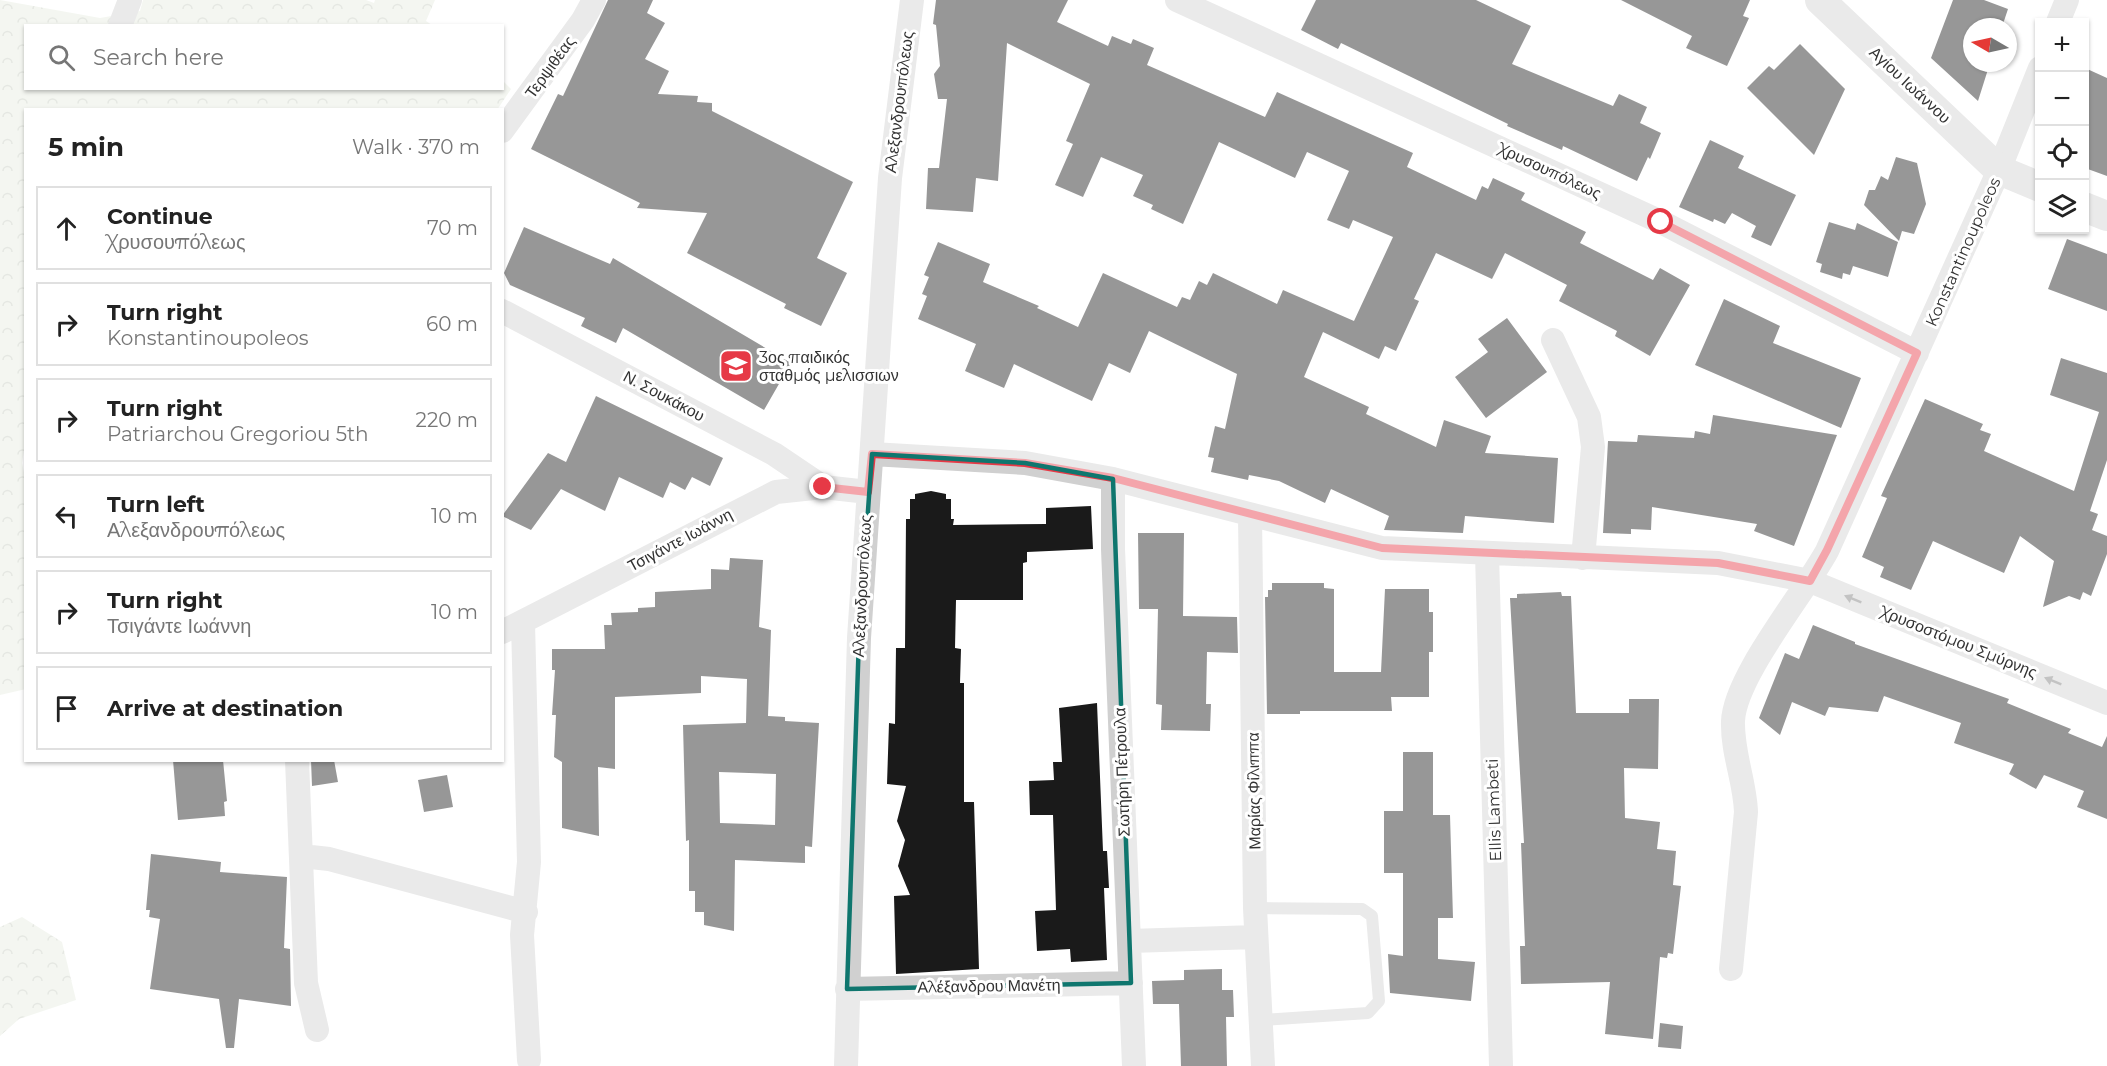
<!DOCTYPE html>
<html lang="en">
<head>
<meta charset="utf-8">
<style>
	body { margin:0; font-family:Montserrat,sans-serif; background:#f2f2f2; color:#222 }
	.controls { position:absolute; right:18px; top:18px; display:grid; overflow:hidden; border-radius:0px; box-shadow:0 2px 4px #0004 }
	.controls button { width:54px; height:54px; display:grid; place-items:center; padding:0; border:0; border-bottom:2px solid #e0e0e0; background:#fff; color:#222; font:30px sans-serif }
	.compass { position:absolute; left:1963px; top:18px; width:54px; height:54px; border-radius:50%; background:#fff; box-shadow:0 2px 4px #0004; rotate:279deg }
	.stop { position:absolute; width:18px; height:18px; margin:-14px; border:4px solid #e63946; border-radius:50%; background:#fff }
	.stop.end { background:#e63946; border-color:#fff; box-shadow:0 2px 6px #0008 }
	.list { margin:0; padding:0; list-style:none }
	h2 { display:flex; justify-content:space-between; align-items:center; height:78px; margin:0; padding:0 24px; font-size:26px }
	h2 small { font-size:20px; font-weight:400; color:#767676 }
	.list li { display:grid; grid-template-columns:39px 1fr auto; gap:18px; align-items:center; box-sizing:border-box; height:84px; margin:0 12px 12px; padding:0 12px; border:2px solid #e0e0e0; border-radius:0px }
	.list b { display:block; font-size:22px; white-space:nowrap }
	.list p { margin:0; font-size:20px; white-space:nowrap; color:#767676 }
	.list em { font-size:20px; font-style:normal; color:#767676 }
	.icon { flex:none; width:33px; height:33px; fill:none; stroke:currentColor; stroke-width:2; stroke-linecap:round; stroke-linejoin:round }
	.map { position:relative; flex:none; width:2107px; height:1066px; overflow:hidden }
	.search { position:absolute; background:#fff; box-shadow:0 2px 4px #0004; left:24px; top:24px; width:480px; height:66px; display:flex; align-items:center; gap:15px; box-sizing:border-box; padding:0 21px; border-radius:0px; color:#767676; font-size:22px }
	.panel { position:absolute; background:#fff; box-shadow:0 2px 4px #0004; left:24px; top:108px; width:480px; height:654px; border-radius:0px }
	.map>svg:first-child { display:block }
</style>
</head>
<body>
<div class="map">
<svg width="2107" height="1066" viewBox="0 0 2107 1066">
	<defs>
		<pattern id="forest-crowns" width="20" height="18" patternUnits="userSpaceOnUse" patternTransform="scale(1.5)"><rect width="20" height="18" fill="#e6ecdf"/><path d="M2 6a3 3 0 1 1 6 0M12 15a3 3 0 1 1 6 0" fill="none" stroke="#c6cbc0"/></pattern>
	</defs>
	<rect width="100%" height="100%" fill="#fff"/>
	<!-- forest -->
	<path fill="url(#forest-crowns)" d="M 0,0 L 100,18 L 140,11 L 143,0 L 366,0 L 374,3 L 375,0 L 435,0 L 426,21 L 432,25 L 26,26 L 26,88 L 502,88 L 503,81 L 511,89 L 497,110 L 26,110 L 26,438 L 22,463 L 26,482 L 26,689 L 0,695 Z
		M 22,917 L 62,942 L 76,1000 L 19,1019 L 0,1036 L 0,927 Z"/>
	<!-- building -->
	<path fill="#1a1a1a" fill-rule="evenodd" d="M 608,0 L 653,0 L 647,13 L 665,23 L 645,59 L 669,71 L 658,94 L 698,96 L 697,102 L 712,103 L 712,111 L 853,182 L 817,258 L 847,273 L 821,326 L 784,308 L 786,304 L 687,253 L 707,213 L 637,208 L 640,203 L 531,149 L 558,94 L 563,96 Z
		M 936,0 L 1068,0 L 1057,22 L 1108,46 L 1112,36 L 1131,44 L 1133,39 L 1154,48 L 1147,65 L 1265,117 L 1277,92 L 1413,153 L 1407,167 L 1476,200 L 1482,186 L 1488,189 L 1493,178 L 1525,193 L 1521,200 L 1586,232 L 1580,243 L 1653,280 L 1660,268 L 1690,285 L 1650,356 L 1615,336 L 1617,331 L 1559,301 L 1567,285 L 1505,253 L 1492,279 L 1436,253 L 1414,299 L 1419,301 L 1396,351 L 1385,346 L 1379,359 L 1323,332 L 1304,377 L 1369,407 L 1366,414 L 1436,447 L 1444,420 L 1491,436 L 1485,453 L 1558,458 L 1554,523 L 1465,516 L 1463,533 L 1384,530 L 1389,516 L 1331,489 L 1325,503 L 1279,481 L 1249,475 L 1248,480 L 1211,472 L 1214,458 L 1208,457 L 1215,426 L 1225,429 L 1237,374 L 1149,331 L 1130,373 L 1109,363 L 1092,401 L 1014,364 L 1004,388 L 965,371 L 976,344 L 918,319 L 927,296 L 922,294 L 929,277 L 924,275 L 938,242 L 990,264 L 983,282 L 1039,306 L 1037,308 L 1078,327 L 1103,273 L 1177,307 L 1182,297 L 1190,300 L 1199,281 L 1207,285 L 1213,273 L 1277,304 L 1283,290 L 1354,321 L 1393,237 L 1353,220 L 1349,229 L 1327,220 L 1349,171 L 1307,152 L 1295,178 L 1219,142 L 1183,224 L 1151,209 L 1153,205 L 1133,196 L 1143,175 L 1101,157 L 1083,197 L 1055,185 L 1073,144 L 1066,141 L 1090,84 L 1007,43 L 998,181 L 976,178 L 973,212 L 926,209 L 928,168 L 939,168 L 947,99 L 938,99 L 934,74 L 940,66 L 936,25 L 933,24 Z
		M 1316,0 L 1476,0 L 1531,26 L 1512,64 L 1613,106 L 1619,94 L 1647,107 L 1640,123 L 1661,133 L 1650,159 L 1648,157 L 1637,181 L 1563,146 L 1562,150 L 1507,126 L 1508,124 L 1341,43 L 1338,49 L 1301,30 Z
		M 1621,0 L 1750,0 L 1743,16 L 1749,18 L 1727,66 L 1686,48 L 1692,36 Z
		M 1953,0 L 1984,0 L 2008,9 L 2002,27 L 1972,27 L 1972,63 L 1990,63 L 1978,101 L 1931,58 Z
		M 1800,44 L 1845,89 L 1814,155 L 1747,88 L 1769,66 L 1774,70 Z
		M 2085,68 L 2107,78 L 2107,176 L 2085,168 Z
		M 1710,140 L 1744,156 L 1738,168 L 1796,195 L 1771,246 L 1751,237 L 1756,226 L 1732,213 L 1725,224 L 1714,219 L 1713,222 L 1679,207 Z
		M 1896,157 L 1917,163 L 1926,204 L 1914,234 L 1902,231 L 1899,241 L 1864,205 L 1869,190 L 1875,190 L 1881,176 L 1888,180 Z
		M 1829,222 L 1855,230 L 1857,223 L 1898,242 L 1888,277 L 1853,266 L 1850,275 L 1843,273 L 1842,279 L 1820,272 L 1822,264 L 1816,262 Z
		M 524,227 L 610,264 L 613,258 L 791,363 L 764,410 L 623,328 L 616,343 L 581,326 L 585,318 L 510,285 L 504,273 Z
		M 2067,239 L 2107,254 L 2107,311 L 2048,289 Z
		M 1724,299 L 1780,326 L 1773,343 L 1861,378 L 1841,428 L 1695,365 Z
		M 1507,318 L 1547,372 L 1486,418 L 1455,377 L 1488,352 L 1478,339 Z
		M 2061,358 L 2107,373 L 2107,460 L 2090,511 L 2098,514 L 2092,530 L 2107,536 L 2107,554 L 2091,596 L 2083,592 L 2080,600 L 2069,596 L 2043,607 L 2054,561 L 2020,536 L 2004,573 L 1933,541 L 1911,590 L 1880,577 L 1884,567 L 1862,557 L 1887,498 L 1881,496 L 1925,399 L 1983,424 L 1980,430 L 1991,434 L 1984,451 L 2074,491 L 2099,412 L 2050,395 Z
		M 596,396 L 723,458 L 710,486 L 692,477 L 685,490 L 670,482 L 663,498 L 619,477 L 605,511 L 561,489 L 531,530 L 502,516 L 548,453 L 566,462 Z
		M 1713,415 L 1837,435 L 1794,546 L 1754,531 L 1757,524 L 1652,507 L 1651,530 L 1631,529 L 1631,534 L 1603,533 L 1608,441 L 1637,442 L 1638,435 L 1694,438 L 1695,431 L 1710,434 Z
		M 931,491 L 946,494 L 946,499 L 951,499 L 951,519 L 954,519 L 953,525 L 1046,524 L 1046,508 L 1091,506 L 1093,549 L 1027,552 L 1027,562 L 1023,563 L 1023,600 L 956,600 L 955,648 L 961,649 L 960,683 L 964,683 L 964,802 L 974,802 L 979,969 L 896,974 L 894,896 L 910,895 L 898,866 L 905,840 L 897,821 L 906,786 L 887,784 L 889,723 L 895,724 L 896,648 L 905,648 L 906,519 L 910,519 L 910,499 L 915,499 L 915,494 Z
		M 1138,533 L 1184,533 L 1183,616 L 1237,617 L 1238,653 L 1207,652 L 1206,704 L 1211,704 L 1210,731 L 1161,730 L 1162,705 L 1156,704 L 1158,609 L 1139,609 Z
		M 730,558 L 763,560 L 759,627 L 771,630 L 768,716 L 785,717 L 785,721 L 819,723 L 812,847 L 805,846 L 805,863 L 735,860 L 734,931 L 704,925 L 704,912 L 695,912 L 695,891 L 689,891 L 689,840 L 686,841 L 683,725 L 746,723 L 747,679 L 701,676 L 701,693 L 615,697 L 615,769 L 598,767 L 599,836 L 562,828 L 562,762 L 554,757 L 556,715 L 552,715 L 555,670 L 552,670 L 552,649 L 605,649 L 604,625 L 612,625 L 611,613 L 638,612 L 638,608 L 655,607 L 655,592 L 711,589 L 711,569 L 729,570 ZM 719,772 L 776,774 L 775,825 L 720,823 Z
		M 1272,583 L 1324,583 L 1324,588 L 1334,589 L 1334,672 L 1381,672 L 1385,589 L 1429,589 L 1429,612 L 1433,612 L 1433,652 L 1429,652 L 1429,697 L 1391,697 L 1392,711 L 1300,711 L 1300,714 L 1267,714 L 1265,597 L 1268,597 L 1268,590 L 1272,590 Z
		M 1561,592 L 1562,596 L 1571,596 L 1576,713 L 1629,713 L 1629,699 L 1659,699 L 1658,769 L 1624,768 L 1625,818 L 1660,822 L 1657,849 L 1676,851 L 1673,885 L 1681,886 L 1673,954 L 1668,953 L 1667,958 L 1660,957 L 1653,1039 L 1605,1034 L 1610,982 L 1521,984 L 1520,946 L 1525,946 L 1521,843 L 1524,843 L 1510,598 L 1517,598 L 1517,594 Z
		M 1813,625 L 1855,642 L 1855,644 L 2009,699 L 2007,703 L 2071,729 L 2068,733 L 2102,747 L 2107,736 L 2107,819 L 2077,807 L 2084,791 L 2044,775 L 2036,789 L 2009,774 L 2014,764 L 1954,743 L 1961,723 L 1884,696 L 1878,712 L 1829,707 L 1825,716 L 1792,702 L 1780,735 L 1759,718 L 1785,653 L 1799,659 Z
		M 1097,703 L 1103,851 L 1107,851 L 1109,888 L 1104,888 L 1107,960 L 1071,962 L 1070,949 L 1037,951 L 1035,911 L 1056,910 L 1053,815 L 1030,815 L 1029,781 L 1054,780 L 1053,762 L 1062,762 L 1059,708 Z
		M 1403,752 L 1433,752 L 1433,815 L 1450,815 L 1453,918 L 1438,918 L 1438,959 L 1475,962 L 1471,1001 L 1390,993 L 1388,954 L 1403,956 L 1403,873 L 1384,873 L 1384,811 L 1403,811 Z
		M 173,760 L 223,760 L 227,801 L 224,802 L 225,816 L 178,820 Z
		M 311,760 L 334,760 L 338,782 L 312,786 Z
		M 447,775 L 453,807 L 424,812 L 418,780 Z
		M 151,854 L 221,862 L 220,872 L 287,877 L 284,948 L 290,949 L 291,1006 L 239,999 L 234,1048 L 226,1048 L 219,999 L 150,989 L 160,919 L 149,917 L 150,910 L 146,910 Z
		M 1222,969 L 1222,990 L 1233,990 L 1234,1017 L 1226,1017 L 1227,1066 L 1181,1066 L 1179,1004 L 1153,1004 L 1152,981 L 1184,980 L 1184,970 Z
		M 1660,1023 L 1683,1026 L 1681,1049 L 1658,1047 Z"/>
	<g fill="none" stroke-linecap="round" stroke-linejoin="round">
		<!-- service -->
		<path stroke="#d0d0d0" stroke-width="12" d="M 1255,908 L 1362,909 L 1372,916 L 1379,1001 L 1368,1013 L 1262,1020"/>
		<!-- minor -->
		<path stroke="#d0d0d0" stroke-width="24" d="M 1177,0 L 1661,222 L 1917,353
			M 2058,22 L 2067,0
			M 120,26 L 130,0
			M 502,131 L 583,20 L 594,0
			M 502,311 L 774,454 L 823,487
			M 1553,340 L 1589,417 L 1593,447 L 1583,558
			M 872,454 L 1025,463 L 1113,479 L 1382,548 L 1718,563 L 1810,581 L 2107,703
			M 1113,479 L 1113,549 L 1134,1066
			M 1250,515 L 1255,908 L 1263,1066
			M 1487,554 L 1501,1066
			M 523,623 L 529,862 L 522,935 L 529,1060
			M 502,632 L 776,492 L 823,487 L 868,492
			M 297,760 L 306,983 L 317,1030
			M 302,856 L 329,859 L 526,912
			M 1130,941 L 1256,937
			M 1731,969 L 1746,812 C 1745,781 1732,753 1733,721 C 1735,676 1803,595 1827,551 L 1999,170 L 2040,68
			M 847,989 L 1131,983
			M 846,1066 L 859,638 L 890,178 L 912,0"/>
		<!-- tertiary -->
		<path stroke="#d0d0d0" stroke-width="30" d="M 1820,0 L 1999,170 L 2040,187
			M 2084,207 L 2107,216"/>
	</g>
	<!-- one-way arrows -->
	<defs><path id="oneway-solid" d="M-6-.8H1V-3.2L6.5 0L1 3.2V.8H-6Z" transform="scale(1.5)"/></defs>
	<g fill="#7a7a7a">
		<use href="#oneway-solid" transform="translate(1853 599) rotate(-158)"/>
		<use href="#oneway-solid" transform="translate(2053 681) rotate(-158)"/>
	</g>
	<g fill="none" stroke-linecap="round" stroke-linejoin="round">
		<!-- route -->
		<path stroke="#e63946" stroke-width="8" d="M 823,487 L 868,492 L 872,454 L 1025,463 L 1113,478 L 1382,548 L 1718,563 L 1810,581 L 1827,550 L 1917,353 L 1661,222"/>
	</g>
	<!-- marked area -->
	<path d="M0 0H2107V1066H0ZM 872,454 L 1025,463 L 1113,479 L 1131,983 L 847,989 L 859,638 Z" fill="#fff" fill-opacity=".55" fill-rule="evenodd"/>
	<path fill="none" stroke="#0f766e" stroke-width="4.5" stroke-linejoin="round" d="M 872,454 L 1025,463 L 1113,479 L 1131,983 L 847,989 L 859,638 Z"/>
	<!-- icons -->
	<defs>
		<symbol id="school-square" viewBox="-11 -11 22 22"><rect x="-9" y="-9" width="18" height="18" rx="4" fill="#e63946" stroke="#fff"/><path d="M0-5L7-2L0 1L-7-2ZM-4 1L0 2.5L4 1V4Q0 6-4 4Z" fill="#fff"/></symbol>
	</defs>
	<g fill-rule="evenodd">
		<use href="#school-square" x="717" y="347" width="38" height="38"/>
	</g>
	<g text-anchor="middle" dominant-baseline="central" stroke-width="6" stroke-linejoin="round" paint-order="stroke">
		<!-- street labels -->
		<g font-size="16" fill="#333" stroke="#fff">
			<text transform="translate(550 67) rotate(-54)">Τερψιθέας</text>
			<text transform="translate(1910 85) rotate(43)">Αγίου Ιωάννου</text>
			<text transform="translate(899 102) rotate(-83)">Αλεξανδρουπόλεως</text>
			<text transform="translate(1550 171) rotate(25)">Χρυσουπόλεως</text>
			<text transform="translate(1963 252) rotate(-66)">Konstantinoupoleos</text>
			<text transform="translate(664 396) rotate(28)">Ν. Σουκάκου</text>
			<text transform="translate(680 540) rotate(-28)">Τσιγάντε Ιωάννη</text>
			<text transform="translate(862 586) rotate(-87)">Αλεξανδρουπόλεως</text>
			<text transform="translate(1959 642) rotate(22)">Χρυσοστόμου Σμύρνης</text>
			<text transform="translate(1122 772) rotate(-92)">Σωτήρη Πέτρουλα</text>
			<text transform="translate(1254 791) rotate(-91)">Μαρίας Φίλιππα</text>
			<text transform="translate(1494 810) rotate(-92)">Ellis Lambeti</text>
			<text transform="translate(989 986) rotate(-1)">Αλέξανδρου Μανέτη</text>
		</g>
		<!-- poi labels -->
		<g font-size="16" fill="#333" stroke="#fff" text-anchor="start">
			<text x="759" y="357">3ος παιδικός<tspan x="759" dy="18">σταθμός μελισσιων</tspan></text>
		</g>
	</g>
</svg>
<div class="controls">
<button>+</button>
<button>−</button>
<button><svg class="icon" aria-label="locate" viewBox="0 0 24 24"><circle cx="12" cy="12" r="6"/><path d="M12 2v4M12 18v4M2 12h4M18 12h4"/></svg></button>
<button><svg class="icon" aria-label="layers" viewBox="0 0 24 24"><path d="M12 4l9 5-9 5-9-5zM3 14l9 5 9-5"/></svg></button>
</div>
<svg class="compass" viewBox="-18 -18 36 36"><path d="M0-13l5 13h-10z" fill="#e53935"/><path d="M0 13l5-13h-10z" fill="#767676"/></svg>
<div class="stop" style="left:1661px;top:222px"></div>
<div class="stop end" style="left:823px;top:487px"></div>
<div class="search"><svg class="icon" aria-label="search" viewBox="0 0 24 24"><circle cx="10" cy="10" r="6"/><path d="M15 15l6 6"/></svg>Search here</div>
<section class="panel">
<h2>5 min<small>Walk · 370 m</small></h2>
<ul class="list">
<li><svg class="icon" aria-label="ahead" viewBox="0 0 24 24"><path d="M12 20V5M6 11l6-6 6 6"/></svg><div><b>Continue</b><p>Χρυσουπόλεως</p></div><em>70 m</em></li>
<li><svg class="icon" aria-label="right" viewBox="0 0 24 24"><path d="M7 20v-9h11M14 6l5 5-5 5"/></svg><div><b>Turn right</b><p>Konstantinoupoleos</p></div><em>60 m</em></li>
<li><svg class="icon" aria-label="right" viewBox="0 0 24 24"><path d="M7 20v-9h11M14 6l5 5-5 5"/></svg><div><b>Turn right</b><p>Patriarchou Gregoriou 5th</p></div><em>220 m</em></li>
<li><svg class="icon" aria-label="left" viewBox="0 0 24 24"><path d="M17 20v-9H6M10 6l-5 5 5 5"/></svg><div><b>Turn left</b><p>Αλεξανδρουπόλεως</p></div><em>10 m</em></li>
<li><svg class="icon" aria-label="right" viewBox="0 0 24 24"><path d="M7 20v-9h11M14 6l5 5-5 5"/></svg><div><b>Turn right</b><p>Τσιγάντε Ιωάννη</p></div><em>10 m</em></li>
<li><svg class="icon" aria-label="arrive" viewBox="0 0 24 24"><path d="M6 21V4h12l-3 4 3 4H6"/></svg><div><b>Arrive at destination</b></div></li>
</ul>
</section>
</div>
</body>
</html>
